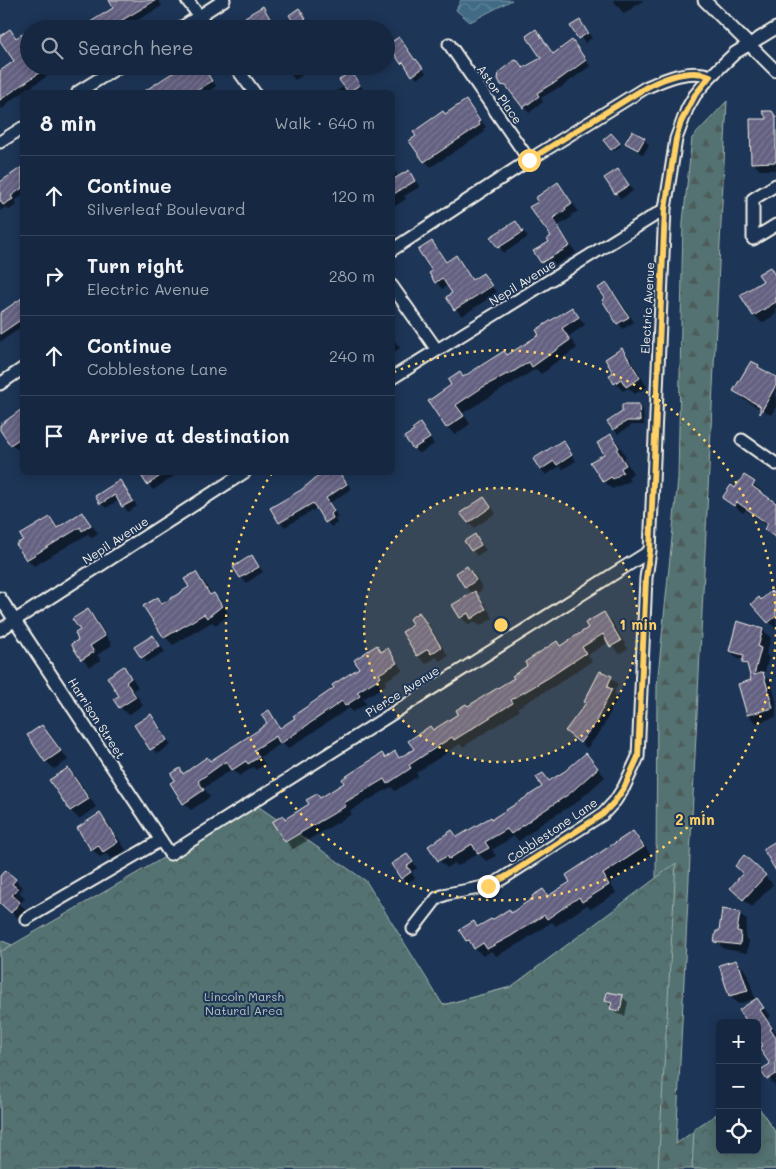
<!DOCTYPE html>
<html lang="en">
<head>
<meta charset="utf-8">
<style>
	body { margin:0; font-family:Mali,sans-serif; background:#23344c; color:#f1f3f6 }
	.controls { position:absolute; right:15px; bottom:15px; display:grid; overflow:hidden; border-radius:8px; box-shadow:0 2px 12px #0003 }
	.controls button { width:45px; height:45px; display:grid; place-items:center; padding:0; border:0; border-bottom:1px solid #35445a; background:#162841; color:#f1f3f6; font:25px sans-serif }
	.stop { position:absolute; width:15px; height:15px; margin:-11px; border:4px solid #ffd166; border-radius:50%; background:#fff }
	.stop.end { background:#ffd166; border-color:#fff; box-shadow:0 1px 5px #0008 }
	.list { margin:0; padding:0; list-style:none }
	h2 { display:flex; justify-content:space-between; align-items:center; height:65px; margin:0; padding:0 20px; font-size:21px }
	h2 small { font-size:16px; font-weight:400; color:#9ea6b1 }
	.list li { display:grid; grid-template-columns:32px 1fr auto; gap:15px; align-items:center; box-sizing:border-box; height:80px; padding:0 20px; border-top:1px solid #35445a }
	.list b { display:block; font-size:19px; white-space:nowrap }
	.list p { margin:0; font-size:16px; white-space:nowrap; color:#9ea6b1 }
	.list em { font-size:16px; font-style:normal; color:#9ea6b1 }
	.icon { flex:none; width:28px; height:28px; fill:none; stroke:currentColor; stroke-width:2; stroke-linecap:round; stroke-linejoin:round }
	.map { position:relative; flex:none; width:776px; height:1169px; overflow:hidden }
	.search { position:absolute; background:#162841; box-shadow:0 2px 12px #0003; left:20px; top:20px; width:375px; height:55px; display:flex; align-items:center; gap:12px; box-sizing:border-box; padding:0 18px; border-radius:28px; color:#9ea6b1; font-size:19px }
	.panel { position:absolute; background:#162841; box-shadow:0 2px 12px #0003; left:20px; top:90px; width:375px; height:385px; border-radius:8px }
	.map>svg:first-child { display:block }
</style>
</head>
<body>
<div class="map">
<svg width="776" height="1169" viewBox="0 0 776 1169">
	<defs>
		<pattern id="forest-firs" width="22" height="20" patternUnits="userSpaceOnUse" patternTransform="scale(1.25)"><rect width="22" height="20" fill="#527271"/><path d="M5 1l3.5 6h-7zM16 11l3.5 6h-7z" fill="#4d5b59"/></pattern>
		<pattern id="park-crowns" width="20" height="18" patternUnits="userSpaceOnUse" patternTransform="scale(1.25)"><rect width="20" height="18" fill="#527271"/><path d="M2 6a3 3 0 1 1 6 0M12 15a3 3 0 1 1 6 0" fill="none" stroke="#4d5b59"/></pattern>
		<pattern id="water-waves" width="16" height="10" patternUnits="userSpaceOnUse" patternTransform="scale(1.25)"><rect width="16" height="10" fill="#406b86"/><path d="M0 5q4-4 8 0t8 0" fill="none" stroke="#5c8197"/></pattern>
		<pattern id="building-hatch" width="6" height="6" patternUnits="userSpaceOnUse" patternTransform="scale(1.25)"><rect width="6" height="6" fill="#636181"/><path d="M-1 1l2-2M0 6l6-6M5 7l2-2" fill="none" stroke="#7a7893"/></pattern>
	</defs>
	<rect width="100%" height="100%" fill="#1d3557"/>
	<filter id="ink" filterUnits="userSpaceOnUse"><feTurbulence type="fractalNoise" baseFrequency=".02" numOctaves="2"/><feDisplacementMap in="SourceGraphic" scale="10" xChannelSelector="R" yChannelSelector="G"/><feConvolveMatrix kernelMatrix="1 2 1 2 8 2 1 2 1" color-interpolation-filters="sRGB"/></filter>
	<g filter="url(#ink)">
		<!-- forest -->
		<path fill="url(#forest-firs)" stroke="#a3b2ac" d="M 727,101 L 676,1144 L 720,1112 L 720,1150 L 757,1150 L 757,1105 L 776,1133 L 776,1169 L 640,1169 L 0,1159 L 0,940 L 22,949 L 443,1005 L 511,987 L 656,879 L 657,685 L 678,479 L 683,222 L 692,138 Z"/>
		<!-- park -->
		<path fill="url(#park-crowns)" stroke="#a3b2ac" d="M 252,802 L 366,881 L 443,1005 L 511,987 L 676,863 L 658,1169 L 0,1169 L 0,952 L 170,854 Z
			M 757,1105 L 776,1133 L 776,1169 L 692,1169 L 694,1129 L 720,1112 L 720,1150 L 757,1150 Z"/>
		<!-- water -->
		<path fill="url(#water-waves)" stroke="#88a1ad" d="M 461,0 L 512,0 L 470,22 L 456,10 Z"/>
		<!-- shadow -->
		<path fill="#0007" d="M 113,0 L 158,0 L 162,6 L 122,29 L 81,29 L 115,8 Z
			M 613,0 L 642,0 L 643,1 L 624,14 Z
			M 263,8 L 268,13 L 277,29 L 254,29 Z
			M 299,9 L 314,29 L 280,29 L 294,20 Z
			M 580,22 L 592,38 L 585,43 L 572,27 Z
			M 10,31 L 17,38 L 29,66 L 62,66 L 6,104 L 7,105 L 2,109 L 0,107 L 0,72 L 16,61 L 0,37 Z
			M 399,38 L 426,73 L 417,79 L 407,66 L 406,67 L 402,63 Z
			M 572,42 L 590,66 L 559,89 L 558,88 L 541,98 L 543,102 L 529,113 L 511,91 L 508,90 L 502,84 L 524,69 L 554,55 Z
			M 203,66 L 216,86 L 208,92 L 145,92 L 166,80 Z
			M 284,66 L 311,66 L 313,68 L 295,80 Z
			M 351,73 L 364,91 L 362,92 L 335,92 L 345,86 Z
			M 466,101 L 486,127 L 483,129 L 485,132 L 431,167 L 425,161 L 445,115 Z
			M 772,112 L 776,116 L 776,170 L 760,170 L 752,162 Z
			M 611,135 L 621,146 L 614,151 L 605,140 Z
			M 644,139 L 649,145 L 643,155 L 626,142 Z
			M 392,167 L 399,178 L 409,172 L 420,187 L 404,196 L 406,199 L 392,208 Z
			M 22,169 L 22,196 L 15,201 L 17,205 L 9,210 L 6,207 L 0,211 L 0,183 Z
			M 618,170 L 633,191 L 621,199 L 606,178 Z
			M 558,184 L 565,191 L 578,211 L 571,215 L 572,217 L 558,226 L 576,253 L 549,269 L 542,262 L 552,237 L 539,202 Z
			M 516,222 L 528,237 L 504,253 L 492,238 Z
			M 432,242 L 447,262 L 456,257 L 462,264 L 473,281 L 483,275 L 497,293 L 462,316 L 447,298 L 454,293 L 448,285 L 442,289 L 430,273 L 434,271 Z
			M 769,269 L 775,274 L 776,273 L 776,314 L 762,323 L 754,315 Z
			M 607,284 L 612,289 L 634,322 L 623,329 L 603,301 L 606,299 Z
			M 22,300 L 22,327 L 0,342 L 0,312 L 1,313 Z
			M 571,308 L 585,325 L 569,336 L 577,348 L 549,367 L 550,368 L 541,374 L 536,369 L 463,413 L 470,424 L 455,435 L 447,427 L 429,401 L 504,352 L 508,356 L 541,335 Z
			M 392,337 L 400,348 L 392,353 Z
			M 622,350 L 630,358 L 647,387 L 635,394 L 629,388 L 623,391 L 615,383 L 615,373 Z
			M 758,366 L 776,379 L 776,407 L 771,415 L 743,399 L 735,391 Z
			M 639,405 L 643,410 L 644,425 L 632,425 L 618,434 L 614,429 Z
			M 20,413 L 22,415 L 22,447 L 18,450 L 11,444 L 0,426 Z
			M 420,425 L 434,444 L 419,454 L 414,449 L 415,431 Z
			M 611,436 L 619,444 L 626,457 L 624,458 L 633,473 L 628,477 L 630,481 L 612,489 L 604,481 L 605,454 Z
			M 562,442 L 576,461 L 563,469 L 560,466 L 546,475 L 541,469 Z
			M 140,472 L 180,472 L 153,490 Z
			M 321,472 L 340,472 L 351,489 L 330,503 L 338,517 L 335,519 L 337,523 L 331,527 L 317,508 L 285,527 L 280,522 L 302,491 L 323,474 Z
			M 744,477 L 762,491 L 761,493 L 776,504 L 776,539 L 766,529 L 768,526 L 745,510 L 743,513 L 724,497 L 735,490 Z
			M 120,482 L 137,506 L 128,512 L 119,500 L 106,508 L 101,503 Z
			M 484,498 L 496,513 L 474,528 L 468,523 Z
			M 82,513 L 98,533 L 91,538 L 88,534 L 34,566 L 27,559 L 50,518 L 59,528 Z
			M 475,536 L 486,550 L 477,556 L 472,550 Z
			M 252,557 L 263,572 L 246,583 L 235,567 Z
			M 467,567 L 475,575 L 483,589 L 476,594 L 483,601 L 493,618 L 480,626 L 475,622 L 469,625 L 461,617 L 473,594 L 466,587 Z
			M 196,573 L 204,582 L 212,595 L 214,594 L 222,602 L 229,615 L 216,625 L 212,622 L 173,645 L 165,637 L 157,599 L 163,604 L 191,588 Z
			M 776,597 L 776,629 L 753,604 Z
			M 88,611 L 96,619 L 112,645 L 97,655 L 101,660 L 90,667 L 82,659 L 80,640 Z
			M 604,613 L 612,621 L 628,649 L 619,654 L 609,642 L 588,655 L 592,661 L 556,685 L 517,708 L 519,711 L 463,747 L 460,744 L 416,773 L 418,776 L 395,791 L 391,787 L 350,811 L 352,814 L 293,849 L 286,841 L 286,820 L 346,783 L 382,754 L 386,759 L 395,753 L 401,759 L 416,749 L 434,731 L 468,707 L 515,679 L 557,643 L 561,647 L 590,628 Z
			M 419,614 L 427,622 L 448,656 L 440,661 L 436,657 L 426,664 L 418,656 L 404,633 L 415,626 Z
			M 763,630 L 771,638 L 766,655 L 769,657 L 764,675 L 771,682 L 776,701 L 776,717 L 756,723 L 748,715 L 753,681 L 749,668 L 743,662 L 744,660 L 738,659 L 730,651 Z
			M 153,636 L 165,652 L 147,662 L 142,657 Z
			M 377,647 L 383,653 L 387,650 L 394,657 L 403,670 L 385,681 L 386,685 L 363,699 L 366,704 L 353,712 L 349,708 L 288,749 L 282,743 L 260,757 L 265,764 L 256,770 L 253,767 L 240,776 L 232,769 L 204,788 L 210,797 L 191,810 L 184,803 L 177,780 L 179,770 L 184,774 L 211,762 L 268,724 L 268,712 L 282,728 L 360,668 Z
			M 123,668 L 131,676 L 138,687 L 133,690 L 143,705 L 128,715 L 120,707 Z
			M 611,678 L 618,684 L 614,693 L 618,697 L 602,729 L 587,748 L 567,731 Z
			M 150,716 L 171,745 L 157,754 L 136,725 Z
			M 42,727 L 50,735 L 68,760 L 54,769 L 46,761 Z
			M 593,763 L 605,777 L 577,802 L 544,822 L 519,841 L 514,836 L 492,850 L 496,856 L 486,861 L 478,853 L 458,866 L 454,863 L 447,868 L 439,860 L 430,846 L 452,831 L 459,838 L 492,821 L 544,787 L 543,774 L 550,781 Z
			M 68,769 L 76,777 L 96,807 L 79,819 L 71,811 L 51,781 Z
			M 100,815 L 108,823 L 126,850 L 112,859 L 106,854 L 100,857 L 92,849 Z
			M 633,832 L 641,840 L 651,855 L 610,883 L 616,893 L 591,909 L 587,905 L 556,926 L 552,922 L 519,944 L 496,956 L 491,951 L 483,956 L 467,941 L 473,923 L 478,928 L 549,897 L 571,882 Z
			M 407,855 L 417,868 L 411,872 L 415,878 L 407,883 L 402,878 Z
			M 744,857 L 773,884 L 752,907 L 739,896 L 744,874 Z
			M 0,878 L 15,880 L 23,888 L 19,892 L 25,898 L 20,904 L 28,911 L 20,920 L 0,902 Z
			M 739,913 L 747,921 L 745,938 L 749,941 L 747,953 L 724,949 L 716,941 L 720,933 Z
			M 736,961 L 744,969 L 748,976 L 755,999 L 738,1004 L 730,996 L 721,966 Z
			M 622,997 L 628,1002 L 625,1016 L 617,1014 L 606,1001 Z
			M 757,1000 L 771,1016 L 767,1019 L 776,1032 L 776,1087 L 762,1070 L 771,1064 L 764,1046 Z"/>
		<!-- building -->
		<path fill="url(#building-hatch)" stroke="#f4f1e8" d="M 109,0 L 156,0 L 114,25 L 116,29 L 79,29 L 113,8 Z
			M 263,6 L 276,29 L 252,29 L 245,17 Z
			M 299,8 L 306,19 L 296,26 L 289,15 Z
			M 580,20 L 588,33 L 578,39 L 570,26 Z
			M 10,29 L 16,38 L 29,29 L 29,66 L 49,66 L 0,100 L 0,71 L 14,61 L 0,41 L 0,36 Z
			M 536,29 L 553,54 L 572,40 L 586,60 L 553,84 L 553,83 L 537,93 L 539,96 L 523,108 L 506,86 L 501,85 L 498,79 L 499,72 L 514,60 L 518,61 L 523,68 L 541,58 L 526,36 Z
			M 399,37 L 415,60 L 416,59 L 423,68 L 412,76 L 403,62 L 401,64 L 388,44 Z
			M 183,66 L 203,66 L 212,81 L 195,92 L 143,92 Z
			M 351,71 L 360,85 L 348,92 L 339,80 Z
			M 466,100 L 480,121 L 478,122 L 480,125 L 424,162 L 409,141 L 416,136 L 413,132 L 443,111 L 445,114 Z
			M 762,111 L 772,111 L 776,117 L 776,162 L 751,163 L 750,119 L 767,119 Z
			M 632,131 L 645,138 L 638,150 L 625,143 Z
			M 611,133 L 620,143 L 611,150 L 603,140 Z
			M 22,167 L 22,188 L 11,196 L 13,199 L 3,205 L 0,200 L 0,182 Z
			M 618,169 L 629,185 L 615,194 L 604,178 Z
			M 409,170 L 415,181 L 392,195 L 392,180 Z
			M 558,182 L 572,203 L 565,208 L 566,210 L 553,218 L 570,246 L 541,263 L 533,251 L 549,242 L 547,239 L 551,236 L 529,207 L 538,202 L 535,198 Z
			M 516,221 L 523,232 L 498,248 L 490,237 Z
			M 432,241 L 446,262 L 456,255 L 472,280 L 483,273 L 492,286 L 454,310 L 446,297 L 452,293 L 442,278 L 435,283 L 429,273 L 432,271 L 418,250 Z
			M 770,267 L 776,277 L 776,302 L 753,316 L 740,295 L 763,281 L 758,274 Z
			M 607,283 L 629,317 L 617,324 L 602,300 L 605,298 L 598,288 Z
			M 22,298 L 22,319 L 0,334 L 0,313 Z
			M 572,307 L 579,317 L 562,328 L 570,340 L 532,367 L 529,362 L 508,375 L 507,374 L 483,387 L 456,405 L 464,416 L 446,428 L 428,401 L 451,385 L 448,380 L 460,372 L 463,377 L 504,351 L 507,355 L 539,335 L 536,330 Z
			M 622,348 L 640,378 L 626,387 L 621,379 L 614,384 L 609,375 L 613,373 L 605,359 Z
			M 751,361 L 759,365 L 758,367 L 776,377 L 776,385 L 760,414 L 760,406 L 733,391 Z
			M 622,404 L 639,404 L 640,421 L 627,421 L 613,430 L 607,422 L 622,412 Z
			M 22,409 L 22,437 L 10,445 L 0,430 L 0,425 Z
			M 420,423 L 430,438 L 413,449 L 404,437 L 414,431 L 412,429 Z
			M 611,434 L 619,448 L 617,450 L 626,465 L 621,468 L 623,472 L 613,479 L 611,477 L 603,482 L 590,462 L 604,454 L 597,443 Z
			M 563,440 L 572,455 L 557,465 L 554,461 L 540,470 L 533,459 Z
			M 139,472 L 166,472 L 147,485 Z
			M 323,472 L 339,472 L 347,484 L 326,498 L 334,511 L 331,514 L 333,518 L 325,523 L 313,503 L 279,523 L 270,508 L 301,490 Z
			M 744,475 L 755,482 L 752,486 L 776,503 L 776,538 L 764,529 L 768,524 L 737,502 L 734,506 L 722,498 L 731,485 L 735,488 Z
			M 120,480 L 133,501 L 122,507 L 115,495 L 100,504 L 95,496 Z
			M 484,497 L 491,507 L 468,523 L 460,513 Z
			M 82,512 L 91,525 L 82,531 L 80,527 L 74,531 L 26,560 L 16,544 L 23,540 L 20,535 L 50,517 L 57,528 Z
			M 475,534 L 481,545 L 471,551 L 464,541 Z
			M 252,555 L 259,567 L 240,578 L 233,567 Z
			M 467,566 L 476,580 L 465,588 L 456,573 Z
			M 196,572 L 210,595 L 214,593 L 222,606 L 207,618 L 204,614 L 164,638 L 143,606 L 158,597 L 162,604 L 189,587 L 184,579 Z
			M 475,591 L 486,609 L 471,619 L 468,613 L 460,618 L 452,605 Z
			M 771,591 L 776,596 L 776,616 L 768,623 L 751,604 L 759,597 L 761,600 Z
			M 88,609 L 105,636 L 90,646 L 94,652 L 81,660 L 71,644 L 78,640 L 75,633 L 80,630 L 72,619 Z
			M 419,612 L 441,647 L 431,654 L 428,649 L 417,656 L 402,632 L 413,625 L 409,619 Z
			M 604,612 L 621,641 L 610,647 L 603,634 L 582,647 L 586,653 L 548,678 L 511,700 L 513,703 L 454,740 L 452,737 L 409,765 L 411,768 L 387,784 L 384,779 L 344,803 L 346,806 L 285,842 L 272,822 L 283,815 L 285,819 L 309,804 L 306,800 L 317,794 L 320,798 L 344,783 L 342,779 L 382,753 L 385,758 L 395,751 L 399,758 L 414,749 L 408,741 L 430,726 L 433,730 L 458,714 L 456,710 L 466,704 L 468,706 L 514,678 L 512,676 L 527,666 L 525,662 L 557,641 L 560,646 L 588,628 L 585,623 Z
			M 737,621 L 763,629 L 758,647 L 761,648 L 754,675 L 763,672 L 773,708 L 747,715 L 738,684 L 751,680 L 747,664 L 742,663 L 744,655 L 729,651 Z
			M 153,635 L 160,646 L 141,658 L 134,647 Z
			M 377,645 L 381,652 L 388,648 L 397,663 L 379,674 L 381,677 L 357,692 L 360,696 L 345,706 L 342,701 L 280,744 L 276,736 L 254,750 L 259,757 L 248,764 L 246,761 L 232,770 L 226,761 L 198,781 L 204,790 L 183,804 L 170,783 L 175,780 L 171,774 L 180,768 L 183,774 L 207,757 L 210,761 L 257,731 L 267,723 L 261,715 L 269,710 L 280,728 L 295,718 L 293,716 L 334,688 L 332,685 L 359,668 L 354,660 Z
			M 124,666 L 131,678 L 126,682 L 136,697 L 119,708 L 113,699 L 119,696 L 107,677 Z
			M 600,671 L 612,676 L 607,687 L 612,689 L 595,723 L 580,743 L 565,731 L 586,703 L 584,702 Z
			M 151,714 L 167,740 L 150,750 L 134,725 Z
			M 42,725 L 61,751 L 45,762 L 27,735 Z
			M 586,753 L 598,768 L 569,794 L 537,815 L 511,834 L 507,829 L 485,842 L 489,848 L 478,854 L 472,844 L 449,859 L 447,856 L 438,861 L 428,846 L 452,830 L 457,837 L 491,817 L 492,819 L 542,787 L 536,777 L 543,773 L 549,781 L 565,771 Z
			M 68,768 L 89,799 L 70,811 L 49,780 Z
			M 100,813 L 118,842 L 103,852 L 98,845 L 91,850 L 77,828 Z
			M 633,831 L 644,847 L 603,874 L 609,885 L 582,902 L 579,897 L 547,919 L 544,915 L 511,936 L 487,949 L 483,943 L 474,949 L 469,940 L 466,941 L 459,930 L 474,921 L 477,927 L 491,919 L 492,920 L 509,909 L 511,913 L 533,898 L 532,896 L 543,889 L 548,896 L 570,882 L 566,875 Z
			M 776,841 L 776,871 L 763,849 Z
			M 407,854 L 413,862 L 407,866 L 411,872 L 401,879 L 391,864 Z
			M 744,855 L 766,875 L 743,900 L 730,888 L 743,873 L 735,866 Z
			M 5,870 L 16,879 L 12,884 L 18,889 L 12,895 L 20,902 L 11,913 L 0,903 L 0,876 Z
			M 722,909 L 740,912 L 737,931 L 741,932 L 740,945 L 714,942 L 716,931 L 719,931 Z
			M 736,960 L 739,967 L 740,967 L 748,991 L 729,996 L 719,965 Z
			M 607,992 L 623,995 L 620,1011 L 610,1009 L 612,1003 L 605,1001 Z
			M 757,998 L 764,1008 L 760,1010 L 772,1028 L 770,1029 L 776,1038 L 776,1074 L 767,1080 L 760,1070 L 770,1064 L 759,1048 L 763,1045 L 757,1037 L 757,1023 L 748,1023 L 739,1010 Z"/>
		<g fill="none" stroke-linecap="round" stroke-linejoin="round">
			<defs>
				<path id="minor" d="M 187,0 L 209,29
					M 704,0 L 776,71
					M 179,29 L 224,0
					M 449,44 L 529,160
					M 235,66 L 254,92
					M 78,92 L 120,66
					M 0,142 L 22,128
					M 776,185 L 753,199 L 753,239 L 776,225
					M 392,250 L 529,160 L 645,88 C 665,79 689,68 711,76
					M 392,286 L 437,350
					M 392,378 L 665,209
					M 0,384 L 22,369
					M 742,440 L 776,464
					M 0,598 L 170,854 L 650,551
					M 0,630 L 245,472
					M 26,919 L 161,840
					M 413,929 L 437,898 L 447,894 L 479,888 L 497,882 L 603,814 L 615,801 L 624,787 L 638,757 L 646,578 L 650,551 L 665,209 L 676,139 L 687,109 L 695,95 L 711,76 L 735,53 L 776,28"/>
			</defs>
			<!-- minor casing -->
			<use href="#minor" stroke="#f4f1e8" stroke-width="15"/>
			<!-- minor -->
			<use href="#minor" stroke="#1d3557" stroke-width="11"/>
		</g>
	</g>
	<g fill="none" stroke-linecap="round" stroke-linejoin="round" filter="url(#ink)">
		<!-- route -->
		<path stroke="#ffd166" stroke-width="6" d="M 488,886 L 507,876 L 603,814 L 615,801 L 624,788 L 638,757 L 646,578 L 650,551 L 665,209 L 676,139 L 681,122 L 695,95 L 710,76 C 690,68 664,78 645,88 L 529,160"/>
	</g>
	<!-- distance rings -->
	<circle cx="501" cy="625" r="137" fill="#ffd166" fill-opacity=".12"/>
	<g fill="none" stroke="#ffd166" stroke-width="2.5" stroke-dasharray="2.5 5">
		<circle cx="501" cy="625" r="137"/>
		<path d="M776 627A275 275 0 1 1 272 473M394 372A275 275 0 0 1 776 623"/>
	</g>
	<g text-anchor="middle" dominant-baseline="central" stroke-width="4" stroke-linejoin="round" paint-order="stroke">
		<!-- street labels -->
		<g font-size="12" fill="#f4f1e8" stroke="#1d3557">
			<text transform="translate(500 94) rotate(55)">Astor Place</text>
			<text transform="translate(522 282) rotate(-32)">Nepil Avenue</text>
			<text transform="translate(647 308) rotate(-87)">Electric Avenue</text>
			<text transform="translate(115 540) rotate(-33)">Nepil Avenue</text>
			<text transform="translate(402 691) rotate(-32)">Pierce Avenue</text>
			<text transform="translate(97 718) rotate(57)">Harrison Street</text>
			<text transform="translate(552 830) rotate(-34)">Cobblestone Lane</text>
		</g>
		<!-- park labels -->
		<g font-size="12" fill="#bbc5be" stroke="#1d3557">
			<text x="244" y="996">Lincoln Marsh<tspan x="244" dy="14">Natural Area</tspan></text>
		</g>
	</g>
	<circle cx="501" cy="625" r="8" fill="#ffd166" stroke="#1d3557" stroke-width="2.5"/>
	<g font-size="15" text-anchor="middle" font-weight="bold" fill="#ffd166" stroke="#1d3557" stroke-width="4" stroke-linejoin="round" paint-order="stroke">
		<text x="638" y="630">1 min</text>
		<text x="695" y="825">2 min</text>
	</g>
</svg>
<div class="controls">
<button>+</button>
<button>−</button>
<button><svg class="icon" aria-label="locate" viewBox="0 0 24 24"><circle cx="12" cy="12" r="6"/><path d="M12 2v4M12 18v4M2 12h4M18 12h4"/></svg></button>
</div>
<div class="stop" style="left:529px;top:160px"></div>
<div class="stop end" style="left:488px;top:886px"></div>
<div class="search"><svg class="icon" aria-label="search" viewBox="0 0 24 24"><circle cx="10" cy="10" r="6"/><path d="M15 15l6 6"/></svg>Search here</div>
<section class="panel">
<h2>8 min<small>Walk · 640 m</small></h2>
<ul class="list">
<li><svg class="icon" aria-label="ahead" viewBox="0 0 24 24"><path d="M12 20V5M6 11l6-6 6 6"/></svg><div><b>Continue</b><p>Silverleaf Boulevard</p></div><em>120 m</em></li>
<li><svg class="icon" aria-label="right" viewBox="0 0 24 24"><path d="M7 20v-9h11M14 6l5 5-5 5"/></svg><div><b>Turn right</b><p>Electric Avenue</p></div><em>280 m</em></li>
<li><svg class="icon" aria-label="ahead" viewBox="0 0 24 24"><path d="M12 20V5M6 11l6-6 6 6"/></svg><div><b>Continue</b><p>Cobblestone Lane</p></div><em>240 m</em></li>
<li><svg class="icon" aria-label="arrive" viewBox="0 0 24 24"><path d="M6 21V4h12l-3 4 3 4H6"/></svg><div><b>Arrive at destination</b></div></li>
</ul>
</section>
</div>
</body>
</html>
